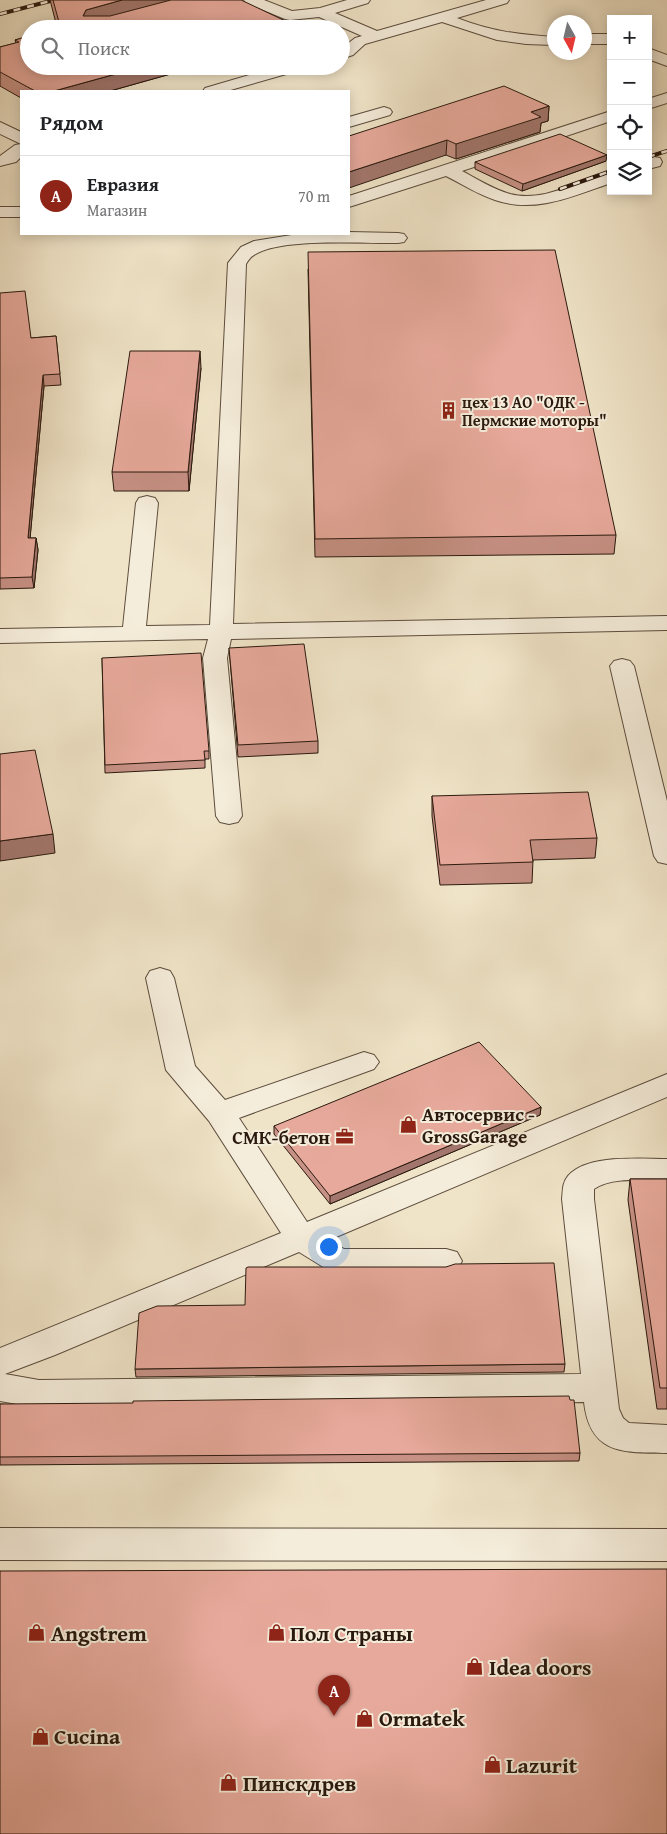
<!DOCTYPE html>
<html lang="ru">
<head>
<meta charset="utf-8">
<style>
	body { margin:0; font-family:"Gentium Book Plus",serif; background:#f6f6f6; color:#202124 }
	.controls { position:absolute; right:15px; top:15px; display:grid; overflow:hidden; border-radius:0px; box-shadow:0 2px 12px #0003 }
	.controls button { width:45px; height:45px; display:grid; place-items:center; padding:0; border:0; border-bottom:1px solid #e0e0e0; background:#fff; color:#202124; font:25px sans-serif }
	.compass { position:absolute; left:547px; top:15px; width:45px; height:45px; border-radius:50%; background:#fff; box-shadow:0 2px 12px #0003; rotate:172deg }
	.you { position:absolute; left:328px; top:1246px; width:18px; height:18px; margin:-12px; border:4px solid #fff; border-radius:50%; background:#1a73e8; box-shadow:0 0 0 8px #1a73e833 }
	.badge { display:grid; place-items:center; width:32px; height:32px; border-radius:50%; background:#8f2418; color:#fff; font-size:16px; font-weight:700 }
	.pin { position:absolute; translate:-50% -41px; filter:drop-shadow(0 1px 2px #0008) }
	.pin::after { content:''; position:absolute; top:26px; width:18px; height:15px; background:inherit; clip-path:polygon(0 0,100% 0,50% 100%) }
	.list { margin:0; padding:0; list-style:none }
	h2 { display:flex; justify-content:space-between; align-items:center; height:65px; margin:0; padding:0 20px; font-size:21px }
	h2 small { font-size:16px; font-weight:400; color:#757577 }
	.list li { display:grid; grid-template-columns:32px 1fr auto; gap:15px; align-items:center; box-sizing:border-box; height:80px; padding:0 20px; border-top:1px solid #e0e0e0 }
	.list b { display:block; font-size:19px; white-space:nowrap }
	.list p { margin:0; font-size:16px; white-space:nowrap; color:#757577 }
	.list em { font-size:16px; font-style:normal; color:#757577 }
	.icon { flex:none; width:28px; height:28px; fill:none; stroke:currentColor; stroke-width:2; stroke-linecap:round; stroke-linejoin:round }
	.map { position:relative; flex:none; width:667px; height:1834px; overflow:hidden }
	.search { position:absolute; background:#fff; box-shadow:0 2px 12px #0003; left:20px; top:20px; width:330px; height:55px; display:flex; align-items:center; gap:12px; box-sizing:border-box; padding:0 18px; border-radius:28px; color:#757577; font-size:19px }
	.panel { position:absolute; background:#fff; box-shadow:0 2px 12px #0003; left:20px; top:90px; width:330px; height:145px; border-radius:0px }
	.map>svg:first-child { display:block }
</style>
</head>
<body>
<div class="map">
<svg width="667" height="1834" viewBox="0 0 667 1834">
	<rect width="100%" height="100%" fill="#f0e4c8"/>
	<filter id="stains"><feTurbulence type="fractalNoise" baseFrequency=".004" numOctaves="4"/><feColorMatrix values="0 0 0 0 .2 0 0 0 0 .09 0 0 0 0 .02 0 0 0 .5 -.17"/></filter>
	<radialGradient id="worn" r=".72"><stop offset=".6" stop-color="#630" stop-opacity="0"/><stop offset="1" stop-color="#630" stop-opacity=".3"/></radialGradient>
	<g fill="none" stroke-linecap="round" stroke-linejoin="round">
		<defs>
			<path id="minor" d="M 244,0 L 264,0 L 292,11 L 320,8 L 347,0 L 370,0 L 368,3 L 335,13 L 377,31 L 486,0 L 509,0 L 507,3 L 457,18 C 489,31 521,35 554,37 L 554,45 L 526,44 L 497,40 L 442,22 L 365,44 L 353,55 L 341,59 L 341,49 L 355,38 L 362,36 L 319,17 L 290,20 L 285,19 L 246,3 Z
				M 584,34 L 611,34 L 611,44 L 584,44 Z
				M 648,48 L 667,55 L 667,66 L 648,59 Z
				M 280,66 L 306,66 L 304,69 L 227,91 L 203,91 L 205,88 Z
				M 667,93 L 667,103 L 648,109 L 648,99 Z
				M 384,107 L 390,109 L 392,112 L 390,115 L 349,127 L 349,117 Z
				M 611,111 L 611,121 L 462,171 C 477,179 493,189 510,194 C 545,203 578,180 611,172 L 611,183 C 573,196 535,214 495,200 C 477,194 462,184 446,176 L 349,207 L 349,196 Z
				M 0,122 L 21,132 L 21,157 L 16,162 L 0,166 L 0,156 L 15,145 L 21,144 L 0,134 Z
				M 654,157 L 660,158 L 662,162 L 660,166 L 648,169 L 648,158 Z
				M 0,207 L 21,207 L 21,217 L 0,217 Z
				M 349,232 L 398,233 L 404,234 L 407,238 L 404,242 L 398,243 C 364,244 281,237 254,255 C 250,257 248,261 246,264 L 233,624 L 667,616 L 667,630 L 231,639 L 227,658 L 242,816 L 238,822 L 229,824 L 220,822 L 216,816 L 203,658 L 208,639 L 0,643 L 0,629 L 123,627 L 136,503 L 139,498 L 147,496 L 155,498 L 158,503 L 146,626 L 210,625 L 228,263 L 241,247 L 254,241 L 298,234 Z
				M 622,659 L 630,661 L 634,666 L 667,801 L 667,864 L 658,862 L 654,856 L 610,666 L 614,661 Z
				M 160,968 L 170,971 L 174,978 L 195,1066 L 225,1100 L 364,1052 L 374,1055 L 379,1062 L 374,1069 L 239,1118 L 307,1222 L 667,1074 L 667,1097 L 329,1240 L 344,1249 L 446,1249 L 457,1252 L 462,1261 L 457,1270 L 446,1273 L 339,1273 L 328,1270 L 299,1252 L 55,1355 L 5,1374 L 39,1380 L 581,1374 L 562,1199 C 563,1191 562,1183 568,1176 C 587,1154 640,1159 667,1159 L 667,1181 C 645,1181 613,1176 594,1189 L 594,1199 L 619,1409 L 623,1418 L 629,1423 L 667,1425 L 667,1453 C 625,1452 590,1456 584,1402 L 39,1408 L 0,1401 L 0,1348 L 281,1233 L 209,1121 L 166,1070 L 146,978 L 150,971 Z
				M 0,1528 L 667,1529 L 667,1561 L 0,1560 Z"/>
		</defs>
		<!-- minor casing -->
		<use href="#minor" stroke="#5c4c3c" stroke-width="2"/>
		<!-- minor -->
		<use href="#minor" fill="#f5eddb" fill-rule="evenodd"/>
		<defs>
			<path id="rail" d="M 0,14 L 54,0
				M 648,157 L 667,151
				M 560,189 L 611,171"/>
		</defs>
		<!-- rail casing -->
		<use href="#rail" stroke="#2a190e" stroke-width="4"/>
		<!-- rail -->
		<use href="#rail" stroke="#f5eddb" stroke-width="2.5" stroke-dasharray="7" stroke-linecap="butt"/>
	</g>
	<!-- wall -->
	<path fill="#c79185" stroke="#2a190e" d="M 50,0 L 241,0 L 57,27 Z
		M 29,36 L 29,66 L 199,66 L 110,91 L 21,91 L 21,98 L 0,86 L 0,47 L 16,43 L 15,40 Z
		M 549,106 L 548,121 L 541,123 L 540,132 L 456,159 L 446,155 L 349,136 Z
		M 606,161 L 522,191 L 475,169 L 475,162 Z
		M 308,269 L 616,535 L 614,554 L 315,557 Z
		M 0,293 L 31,338 L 56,336 L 61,385 L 44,386 L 30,538 L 36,538 L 38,550 L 34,588 L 0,589 Z
		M 201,368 L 189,491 L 114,491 L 112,472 Z
		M 229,648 L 318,741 L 318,753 L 238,757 Z
		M 102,658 L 209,751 L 209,759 L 205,759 L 205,768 L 105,773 Z
		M 432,796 L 597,838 L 595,858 L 533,860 L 532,883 L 440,885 L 432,816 Z
		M 541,1107 L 540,1115 L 330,1204 L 274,1134 L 274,1126 Z
		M 630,1179 L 667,1179 L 667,1409 L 657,1409 L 628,1200 Z
		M 565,1364 L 564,1372 L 136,1377 L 135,1369 Z
		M 0,1404 L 580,1453 L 579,1461 L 0,1465 Z"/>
	<!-- shaded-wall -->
	<path fill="#a2766c" stroke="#2a190e" d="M 122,0 L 178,0 L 87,24 L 83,16 L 86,10 Z
		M 294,25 L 294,29 L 280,29 Z
		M 145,66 L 199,66 L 110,91 L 54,91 Z
		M 549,106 L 548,121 L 541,123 L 540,132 L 456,159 L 456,144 L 531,112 Z
		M 447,140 L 446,155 L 349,188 L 349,172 Z
		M 607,155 L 606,161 L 522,191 L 523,184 Z
		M 200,351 L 201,368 L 189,491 L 188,472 Z
		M 43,375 L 44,386 L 29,550 L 28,538 Z
		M 36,538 L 38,550 L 34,588 L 32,577 Z
		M 53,834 L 55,853 L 0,861 L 0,841 Z
		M 541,1107 L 540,1115 L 330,1204 L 330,1196 Z"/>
	<!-- building -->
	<path fill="#e7a99b" stroke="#2a190e" d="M 53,0 L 122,0 L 86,10 L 83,16 L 110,16 L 171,0 L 241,0 L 294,25 L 280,29 L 52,29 L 60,26 Z
		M 29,36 L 29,66 L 145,66 L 54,91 L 35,91 L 0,72 L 0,47 L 19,42 L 15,40 Z
		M 504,86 L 549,106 L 531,112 L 541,117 L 456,144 L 447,140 L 349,172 L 349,136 Z
		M 560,134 L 607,155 L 523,184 L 475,162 Z
		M 555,250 L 616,535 L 315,539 L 308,252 Z
		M 25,291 L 31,338 L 56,336 L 60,374 L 43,375 L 28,538 L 36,538 L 32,577 L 0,578 L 0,293 Z
		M 130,351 L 200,351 L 188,472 L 112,472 Z
		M 304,644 L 318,741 L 238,745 L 229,648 Z
		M 201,653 L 209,751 L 204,751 L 205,760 L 105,765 L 102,658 Z
		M 35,750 L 53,834 L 0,841 L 0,754 Z
		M 588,792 L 597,838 L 530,840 L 533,862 L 440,865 L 432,796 Z
		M 479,1042 L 541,1107 L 330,1196 L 274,1126 Z
		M 630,1179 L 667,1179 L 667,1388 L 660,1388 Z
		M 554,1263 L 565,1364 L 135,1369 L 139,1313 L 157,1306 L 245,1305 L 246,1268 L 248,1267 L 446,1267 L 455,1264 Z
		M 569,1396 L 570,1400 L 574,1400 L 580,1453 L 0,1457 L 0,1404 L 133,1403 L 133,1401 Z
		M 667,1569 L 667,1834 L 0,1834 L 0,1571 Z"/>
	<!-- icons -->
	<defs>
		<symbol id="building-bare" viewBox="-9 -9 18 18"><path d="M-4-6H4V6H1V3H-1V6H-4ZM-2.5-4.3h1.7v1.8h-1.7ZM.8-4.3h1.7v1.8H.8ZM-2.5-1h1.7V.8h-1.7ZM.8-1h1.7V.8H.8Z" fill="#8f2418" stroke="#f5eddb" stroke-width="2.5" paint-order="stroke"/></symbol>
		<symbol id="shop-bare" viewBox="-9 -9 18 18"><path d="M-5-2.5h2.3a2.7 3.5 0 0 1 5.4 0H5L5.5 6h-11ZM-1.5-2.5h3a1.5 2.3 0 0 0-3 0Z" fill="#8f2418" stroke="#f5eddb" stroke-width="2.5" paint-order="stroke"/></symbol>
		<symbol id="office-bare" viewBox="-9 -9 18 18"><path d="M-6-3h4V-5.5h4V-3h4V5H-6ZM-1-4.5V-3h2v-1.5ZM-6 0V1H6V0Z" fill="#8f2418" stroke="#f5eddb" stroke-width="2.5" paint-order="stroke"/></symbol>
	</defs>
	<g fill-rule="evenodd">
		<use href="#building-bare" x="436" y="398" width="25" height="25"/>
		<use href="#shop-bare" x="396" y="1112" width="25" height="25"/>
		<use href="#office-bare" x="332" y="1124" width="25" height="25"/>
		<use href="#shop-bare" x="24" y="1620" width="25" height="25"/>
		<use href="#shop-bare" x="264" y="1620" width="25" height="25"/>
		<use href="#shop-bare" x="462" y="1654" width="25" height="25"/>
		<use href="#shop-bare" x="352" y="1706" width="25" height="25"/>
		<use href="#shop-bare" x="28" y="1724" width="25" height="25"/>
		<use href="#shop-bare" x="480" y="1752" width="25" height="25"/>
		<use href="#shop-bare" x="216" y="1770" width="25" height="25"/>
	</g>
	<g text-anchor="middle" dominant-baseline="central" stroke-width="4" stroke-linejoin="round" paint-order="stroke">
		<!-- far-poi labels -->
		<g font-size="16" font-weight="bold" fill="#2a190e" stroke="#f5eddb" text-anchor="start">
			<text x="462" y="402">цех 13 АО "ОДК -<tspan x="462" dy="18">Пермские моторы"</tspan></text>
		</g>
		<!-- poi labels -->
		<g font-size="19" font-weight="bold" fill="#2a190e" stroke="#f5eddb" text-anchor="start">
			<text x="422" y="1114">Автосервис -<tspan x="422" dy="22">GrossGarage</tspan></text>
			<text x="330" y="1137" text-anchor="end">СМК-бетон</text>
		</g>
		<!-- near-poi labels -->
		<g font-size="22" font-weight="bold" fill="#2a190e" stroke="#f5eddb" text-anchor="start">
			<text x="51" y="1633">Angstrem</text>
			<text x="290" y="1633">Пол Страны</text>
			<text x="489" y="1667">Idea doors</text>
			<text x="379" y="1718">Ormatek</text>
			<text x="54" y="1736">Cucina</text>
			<text x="506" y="1765">Lazurit</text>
			<text x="243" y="1783">Пинскдрев</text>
		</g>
	</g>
	<rect width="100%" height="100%" filter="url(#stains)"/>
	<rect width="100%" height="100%" fill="url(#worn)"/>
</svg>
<div class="controls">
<button>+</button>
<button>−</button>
<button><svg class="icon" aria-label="locate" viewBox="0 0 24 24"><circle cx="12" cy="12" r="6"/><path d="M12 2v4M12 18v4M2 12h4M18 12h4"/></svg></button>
<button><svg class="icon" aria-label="layers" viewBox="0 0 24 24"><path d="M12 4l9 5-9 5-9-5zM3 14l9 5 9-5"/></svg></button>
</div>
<svg class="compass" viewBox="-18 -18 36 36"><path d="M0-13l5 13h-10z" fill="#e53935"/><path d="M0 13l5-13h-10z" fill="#757577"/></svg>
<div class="you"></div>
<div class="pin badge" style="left:334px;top:1716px">A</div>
<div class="search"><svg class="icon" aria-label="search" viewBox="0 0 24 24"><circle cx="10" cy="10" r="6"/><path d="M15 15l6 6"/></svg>Поиск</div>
<section class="panel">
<h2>Рядом<small></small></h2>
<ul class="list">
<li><span class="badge">A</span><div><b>Евразия</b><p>Магазин</p></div><em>70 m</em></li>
</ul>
</section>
</div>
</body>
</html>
